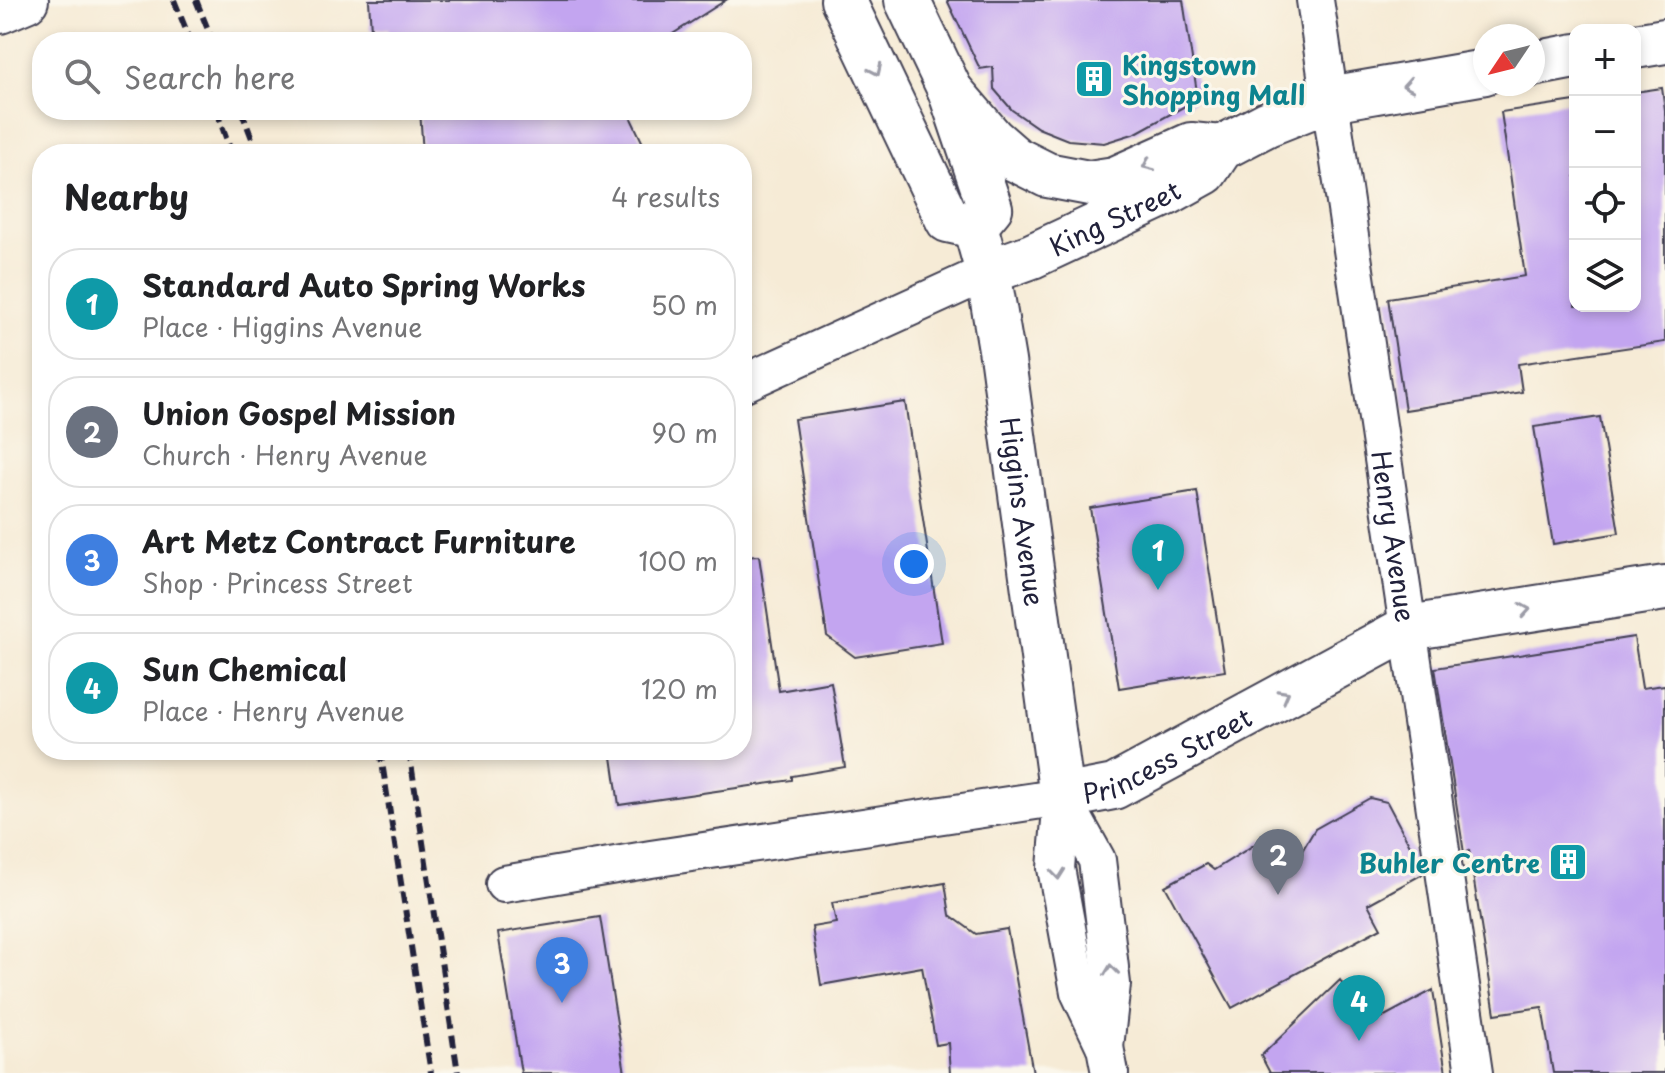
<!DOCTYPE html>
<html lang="en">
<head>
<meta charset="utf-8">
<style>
	body { margin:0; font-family:"Playpen Sans",sans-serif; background:#f6f6f6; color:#202124 }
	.controls { position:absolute; right:24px; top:24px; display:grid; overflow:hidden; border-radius:16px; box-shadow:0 4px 12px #0003 }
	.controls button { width:72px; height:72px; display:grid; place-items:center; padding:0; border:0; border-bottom:2px solid #e0e0e0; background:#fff; color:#202124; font:40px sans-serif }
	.compass { position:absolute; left:1473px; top:24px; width:72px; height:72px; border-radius:50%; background:#fff; box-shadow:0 4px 12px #0003; rotate:235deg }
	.you { position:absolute; left:914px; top:564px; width:28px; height:28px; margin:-20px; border:6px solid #fff; border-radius:50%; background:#1a73e8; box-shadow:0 0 0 12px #1a73e833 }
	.badge { display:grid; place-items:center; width:52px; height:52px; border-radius:50%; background:#1f6fb2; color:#fff; font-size:26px; font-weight:700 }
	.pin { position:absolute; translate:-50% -66px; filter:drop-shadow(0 2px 4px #0008) }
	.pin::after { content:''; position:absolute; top:42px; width:28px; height:24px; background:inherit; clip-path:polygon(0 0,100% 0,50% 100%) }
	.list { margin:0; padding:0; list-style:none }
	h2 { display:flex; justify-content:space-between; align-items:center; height:104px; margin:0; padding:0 32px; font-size:34px }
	h2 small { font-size:26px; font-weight:400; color:#757577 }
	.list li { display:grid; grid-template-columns:52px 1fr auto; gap:24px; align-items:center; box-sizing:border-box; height:112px; margin:0 16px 16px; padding:0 16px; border:2px solid #e0e0e0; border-radius:32px }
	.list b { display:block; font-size:30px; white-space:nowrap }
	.list p { margin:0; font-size:26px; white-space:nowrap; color:#757577 }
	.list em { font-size:26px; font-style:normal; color:#757577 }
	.icon { flex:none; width:44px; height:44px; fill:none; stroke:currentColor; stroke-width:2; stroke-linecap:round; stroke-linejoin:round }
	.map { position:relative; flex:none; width:1665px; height:1073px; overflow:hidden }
	.search { position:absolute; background:#fff; box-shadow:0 4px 12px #0003; left:32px; top:32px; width:720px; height:88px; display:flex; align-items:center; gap:20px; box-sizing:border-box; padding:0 28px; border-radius:32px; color:#757577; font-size:30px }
	.panel { position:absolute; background:#fff; box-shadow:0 4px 12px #0003; left:32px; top:144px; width:720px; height:616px; border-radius:32px }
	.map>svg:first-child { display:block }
</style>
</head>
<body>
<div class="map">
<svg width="1665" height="1073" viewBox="0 0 1665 1073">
	<rect width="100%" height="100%" fill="#fbf7ec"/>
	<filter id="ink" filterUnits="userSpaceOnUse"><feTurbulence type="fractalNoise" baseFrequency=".0125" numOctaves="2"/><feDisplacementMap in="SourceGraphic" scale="16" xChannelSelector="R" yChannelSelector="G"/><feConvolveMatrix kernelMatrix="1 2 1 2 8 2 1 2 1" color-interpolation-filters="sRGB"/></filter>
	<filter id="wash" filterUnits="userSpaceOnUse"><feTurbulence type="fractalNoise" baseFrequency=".006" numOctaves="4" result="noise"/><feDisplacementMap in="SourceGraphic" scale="32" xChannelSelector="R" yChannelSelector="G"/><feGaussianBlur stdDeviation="1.8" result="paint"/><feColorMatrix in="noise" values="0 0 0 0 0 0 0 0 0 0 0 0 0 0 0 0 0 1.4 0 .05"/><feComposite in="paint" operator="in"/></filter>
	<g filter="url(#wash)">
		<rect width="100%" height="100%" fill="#f6ebd6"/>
		<g id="blocks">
			<!-- building -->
			<path fill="#c3a5f0" d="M 369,0 L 726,0 L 660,42 L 389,42 L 388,29 L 371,30 Z
				M 947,0 L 1183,0 L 1198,99 L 1136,133 L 1104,143 L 1068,140 L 1038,128 L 1012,110 L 994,89 L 993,67 L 980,69 Z
				M 1662,88 L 1665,110 L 1665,342 L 1518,364 L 1522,392 L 1405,410 L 1388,298 L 1525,276 L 1501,112 L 1575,101 L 1575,306 L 1635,306 L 1635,92 Z
				M 420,110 L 627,110 L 648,154 L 423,154 Z
				M 905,402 L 942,643 L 855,657 L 827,636 L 794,419 Z
				M 1600,417 L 1619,533 L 1553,544 L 1534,427 Z
				M 1197,491 L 1225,671 L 1119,688 L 1090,508 Z
				M 759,556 L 779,691 L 831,682 L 845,767 L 792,776 L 792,780 L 619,805 L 611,750 L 742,750 L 742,557 Z
				M 1634,637 L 1642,688 L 1665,685 L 1665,1073 L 1553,1073 L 1542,1007 L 1495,1014 L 1469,850 L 1464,853 L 1435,668 Z
				M 1370,798 L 1387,802 L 1422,868 L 1423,874 L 1368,904 L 1381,928 L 1232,1008 L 1165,886 L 1206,864 L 1214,870 L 1262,840 L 1299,856 L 1315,829 Z
				M 945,883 L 950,915 L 976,934 L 1007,929 L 1033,1073 L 950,1073 L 948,1043 L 936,1045 L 922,967 L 821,985 L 812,927 L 836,923 L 832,903 Z
				M 600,917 L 625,1073 L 521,1073 L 498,933 Z
				M 1340,980 L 1366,1026 L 1433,990 L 1446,1073 L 1270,1073 L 1261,1056 Z"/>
		</g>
	</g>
	<g filter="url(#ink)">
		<use href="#blocks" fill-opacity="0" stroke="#424052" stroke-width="2"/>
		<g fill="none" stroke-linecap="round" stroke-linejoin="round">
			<defs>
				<g id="minor">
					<path id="s1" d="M 1315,0 L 1474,1073"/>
					<path d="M 742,384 L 988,272"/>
					<path d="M 1062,797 L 1056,868 L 1079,992 L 1105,1047 L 1110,1073"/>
					<path d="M 1062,797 L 1097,860 L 1112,984 L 1105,1047"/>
					<path d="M 504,884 L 651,859 L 1062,797"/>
				</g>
				<g id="secondary">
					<path d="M 843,0 L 948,220 L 975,226"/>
					<path d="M 907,0 L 950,90 L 990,208 L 975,226"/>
					<path d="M 1635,46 L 1665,41"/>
					<path d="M 1533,64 L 1575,56"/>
					<path d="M 950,90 L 992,139 L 1015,159 L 1047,175 L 1089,183 L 1115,179 L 1191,145 L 1221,148"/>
					<path id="s2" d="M 975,226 L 988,272 L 1003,361 L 1062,797 L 1114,787 L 1408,628 L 1665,588"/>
					<path id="s3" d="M 988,272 L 1032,256 L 1169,192 L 1205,172 L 1221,148 L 1267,124 L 1330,99 L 1485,72"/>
				</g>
				<path id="primary" d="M 0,11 L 26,0"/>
			</defs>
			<!-- minor casing -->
			<use href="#minor" stroke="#424052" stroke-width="40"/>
			<!-- secondary casing -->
			<use href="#secondary" stroke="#424052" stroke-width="48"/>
			<!-- primary casing -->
			<use href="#primary" stroke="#424052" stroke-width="48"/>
			<!-- minor -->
			<use href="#minor" stroke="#fff" stroke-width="36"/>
			<!-- secondary -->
			<use href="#secondary" stroke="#fff" stroke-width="44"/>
			<!-- primary -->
			<use href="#primary" stroke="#fff" stroke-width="44"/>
			<!-- rail -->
			<path stroke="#22223b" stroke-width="6" stroke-dasharray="12 6" stroke-linecap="butt" d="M 174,0 L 191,42
				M 196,0 L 213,42
				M 216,110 L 232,154
				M 241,110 L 258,154
				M 380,750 L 431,1073
				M 409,750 L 458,1073"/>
		</g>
		<!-- one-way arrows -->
		<defs><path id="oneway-chevron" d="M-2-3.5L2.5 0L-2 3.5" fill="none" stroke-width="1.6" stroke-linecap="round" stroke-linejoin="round" transform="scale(2)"/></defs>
		<g stroke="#9c9ca7">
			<use href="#oneway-chevron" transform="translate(876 70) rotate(65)"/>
			<use href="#oneway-chevron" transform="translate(1408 85) rotate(170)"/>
			<use href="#oneway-chevron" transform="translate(1148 165) rotate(156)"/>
			<use href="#oneway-chevron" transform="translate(1525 610) rotate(-9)"/>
			<use href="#oneway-chevron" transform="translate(1284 695) rotate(-29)"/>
			<use href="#oneway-chevron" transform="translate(1058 874) rotate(84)"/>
			<use href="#oneway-chevron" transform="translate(1111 970) rotate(-97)"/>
		</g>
	</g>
	<!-- icons -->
	<defs>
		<symbol id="building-square" viewBox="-11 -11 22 22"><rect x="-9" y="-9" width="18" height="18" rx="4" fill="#0f9aa8" stroke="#fbf7ec"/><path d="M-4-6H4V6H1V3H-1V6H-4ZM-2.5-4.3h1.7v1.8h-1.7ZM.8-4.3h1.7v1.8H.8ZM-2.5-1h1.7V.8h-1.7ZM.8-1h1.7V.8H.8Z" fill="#fff"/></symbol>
	</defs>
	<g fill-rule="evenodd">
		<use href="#building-square" x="1072" y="57" width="44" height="44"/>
		<use href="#building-square" x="1546" y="840" width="44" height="44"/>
	</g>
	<g text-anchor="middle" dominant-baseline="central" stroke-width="6" stroke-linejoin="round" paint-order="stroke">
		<!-- culture labels -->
		<g font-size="26" font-weight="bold" fill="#0d838f" stroke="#fbf7ec" text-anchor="start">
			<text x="1122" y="64">Kingstown<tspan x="1122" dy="30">Shopping Mall</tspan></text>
			<text x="1540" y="862" text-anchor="end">Buhler Centre</text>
		</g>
		<!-- street labels -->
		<g font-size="26" fill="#22223b" stroke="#fbf7ec">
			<text stroke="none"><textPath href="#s3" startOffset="138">King Street</textPath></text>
			<text stroke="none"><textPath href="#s2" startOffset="290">Higgins Avenue</textPath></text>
			<text stroke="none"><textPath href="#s1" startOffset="542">Henry Avenue</textPath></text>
			<text stroke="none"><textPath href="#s2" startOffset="692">Princess Street</textPath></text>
		</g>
	</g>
</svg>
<div class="controls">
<button>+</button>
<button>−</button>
<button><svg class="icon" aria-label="locate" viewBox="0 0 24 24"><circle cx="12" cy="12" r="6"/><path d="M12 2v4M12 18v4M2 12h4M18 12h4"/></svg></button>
<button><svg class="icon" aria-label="layers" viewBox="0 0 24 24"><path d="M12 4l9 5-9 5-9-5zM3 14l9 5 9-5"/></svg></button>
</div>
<svg class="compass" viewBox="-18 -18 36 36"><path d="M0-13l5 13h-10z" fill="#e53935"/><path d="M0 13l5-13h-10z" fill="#757577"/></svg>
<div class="you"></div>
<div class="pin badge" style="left:1158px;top:590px;background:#0f9aa8">1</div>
<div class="pin badge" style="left:1278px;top:895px;background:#6b7280">2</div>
<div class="pin badge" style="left:562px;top:1003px;background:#3f7fe0">3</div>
<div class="pin badge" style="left:1359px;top:1041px;background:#0f9aa8">4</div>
<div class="search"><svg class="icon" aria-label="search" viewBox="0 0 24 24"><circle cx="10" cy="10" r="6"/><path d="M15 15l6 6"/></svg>Search here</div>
<section class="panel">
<h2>Nearby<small>4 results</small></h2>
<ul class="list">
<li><span class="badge" style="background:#0f9aa8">1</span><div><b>Standard Auto Spring Works</b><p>Place · Higgins Avenue</p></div><em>50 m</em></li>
<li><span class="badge" style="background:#6b7280">2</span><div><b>Union Gospel Mission</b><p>Church · Henry Avenue</p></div><em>90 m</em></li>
<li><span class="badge" style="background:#3f7fe0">3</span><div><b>Art Metz Contract Furniture</b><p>Shop · Princess Street</p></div><em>100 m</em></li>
<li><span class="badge" style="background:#0f9aa8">4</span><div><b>Sun Chemical</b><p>Place · Henry Avenue</p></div><em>120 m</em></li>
</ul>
</section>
</div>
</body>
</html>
